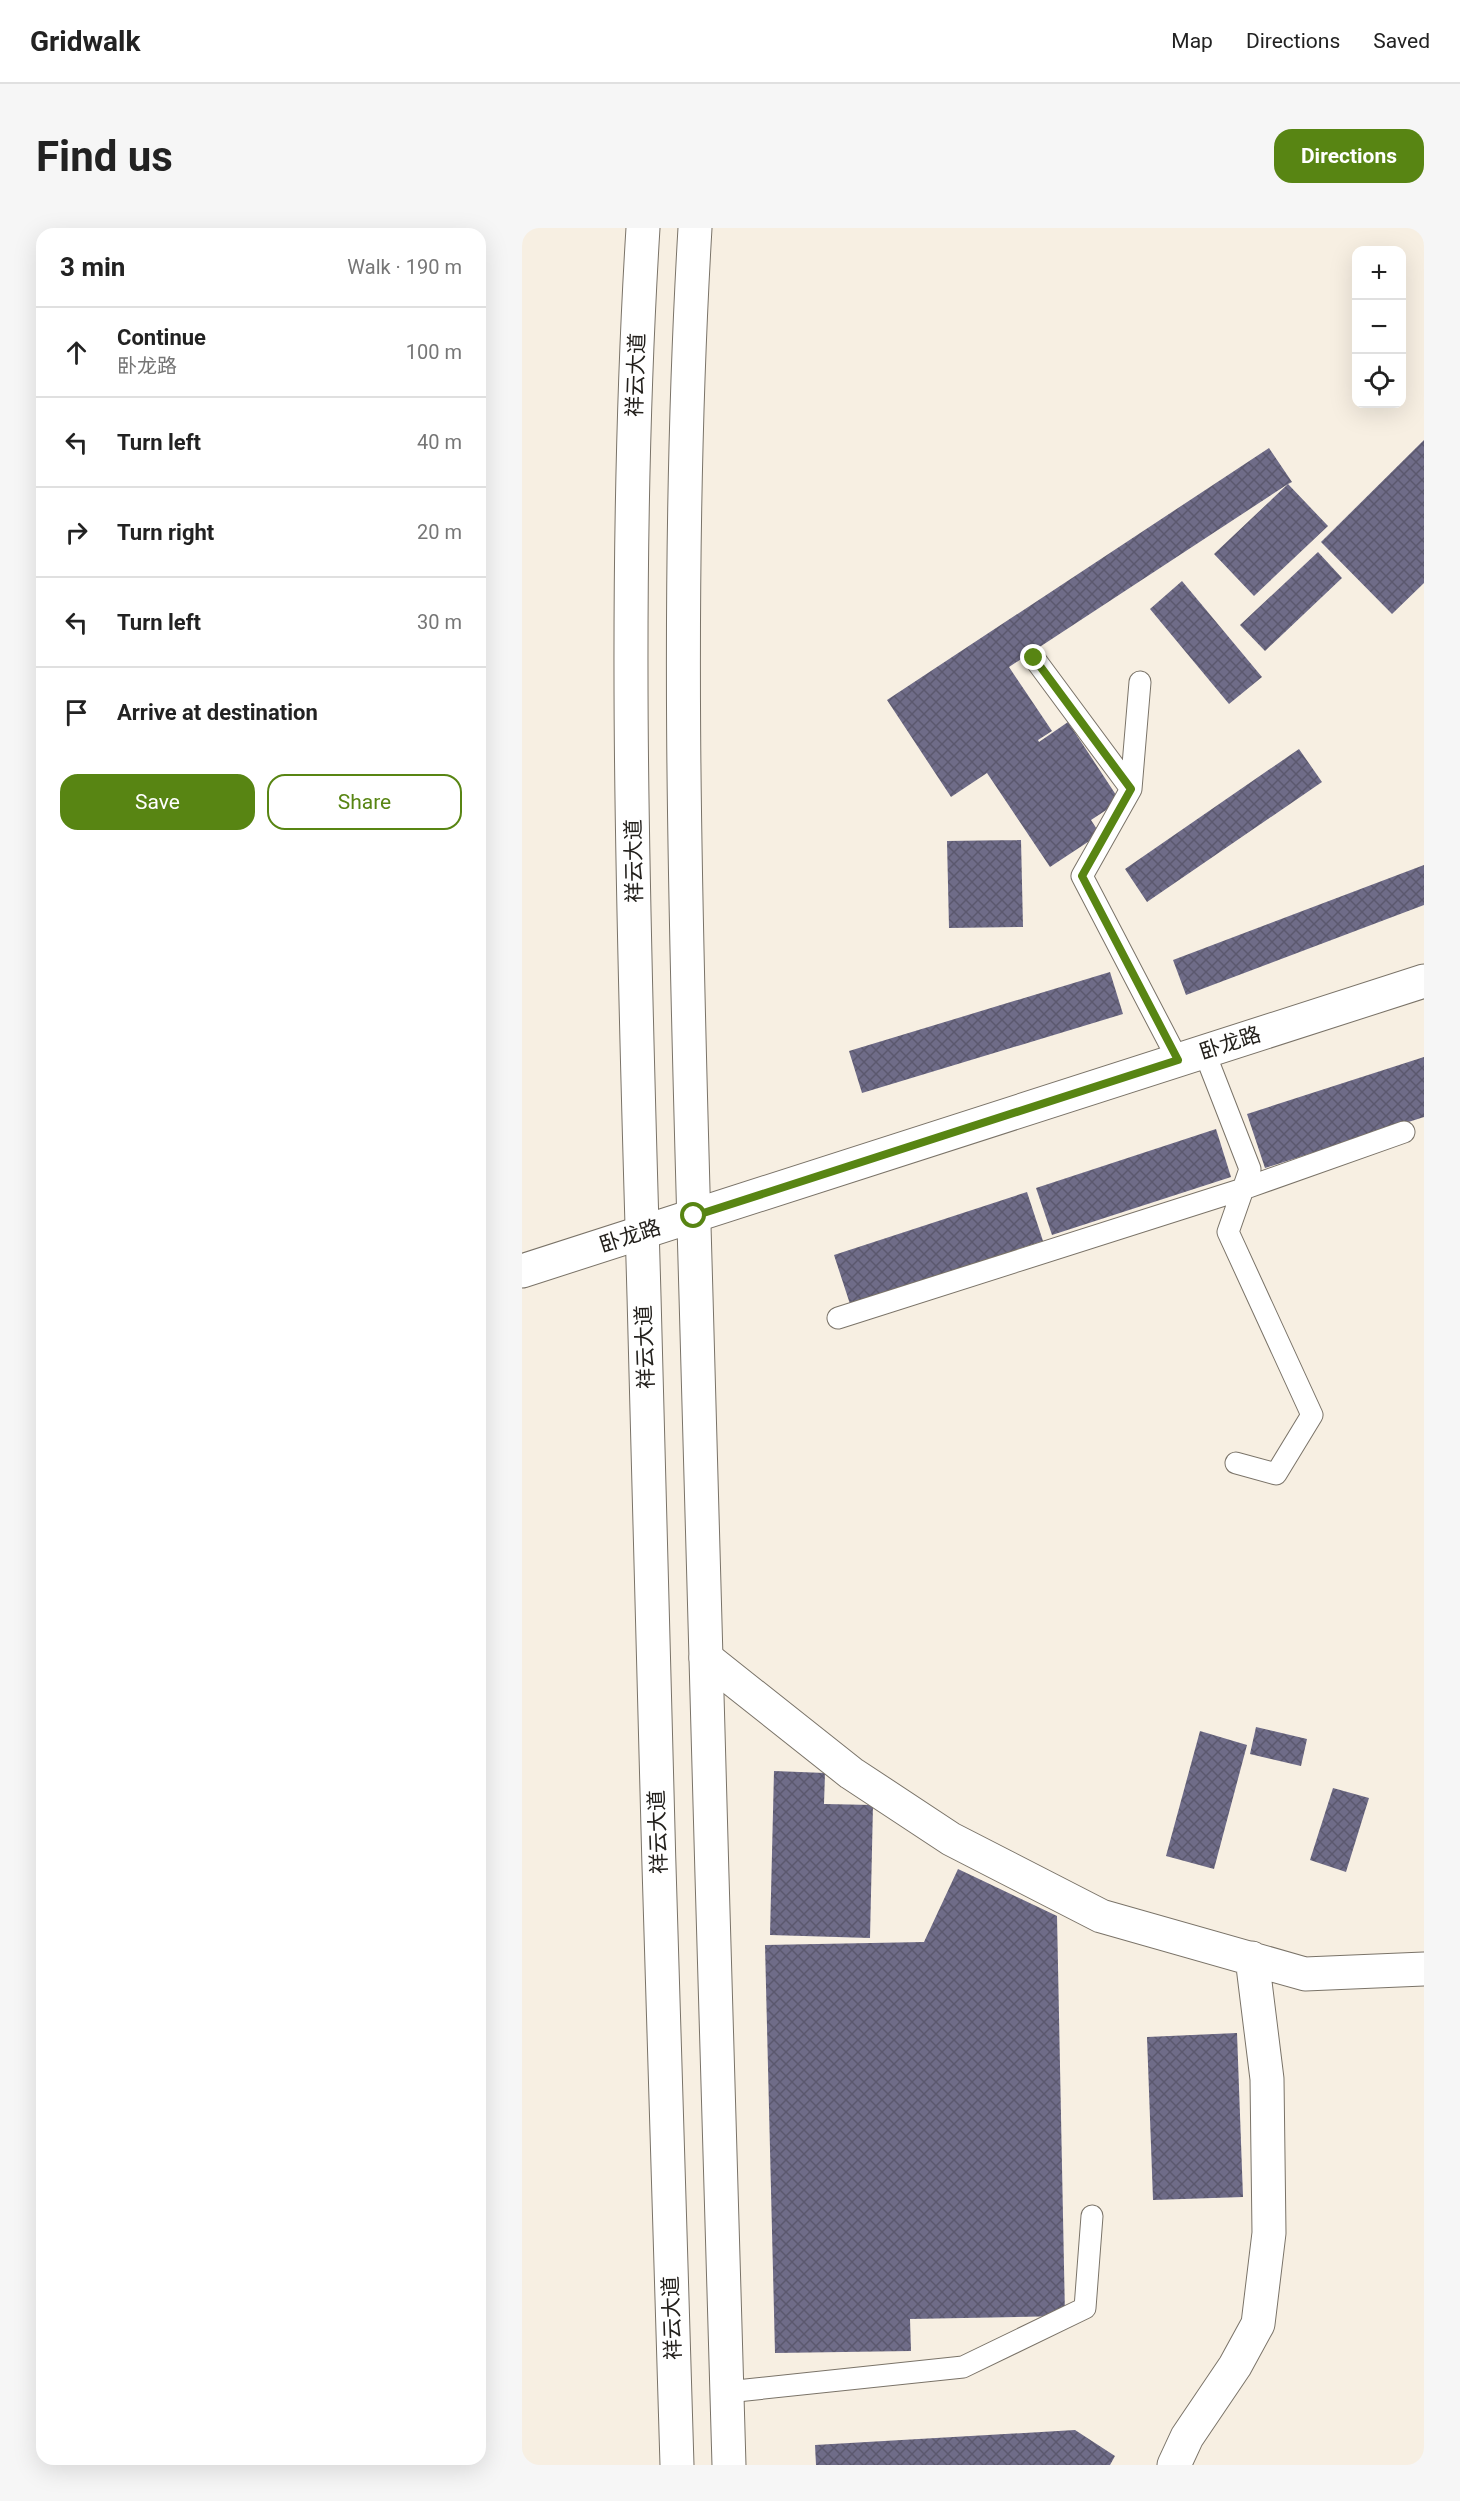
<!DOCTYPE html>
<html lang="en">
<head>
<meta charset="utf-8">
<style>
	body { margin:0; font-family:Roboto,"Noto Sans SC",sans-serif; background:#f6f6f6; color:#222 }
	.controls { position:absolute; right:18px; top:18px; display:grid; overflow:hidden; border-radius:12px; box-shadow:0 6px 24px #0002 }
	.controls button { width:54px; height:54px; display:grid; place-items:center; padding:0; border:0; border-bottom:2px solid #e0e0e0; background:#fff; color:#222; font:30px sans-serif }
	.stop { position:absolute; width:18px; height:18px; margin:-14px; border:4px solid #588513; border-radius:50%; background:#fff }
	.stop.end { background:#588513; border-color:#fff; box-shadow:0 2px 6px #0008 }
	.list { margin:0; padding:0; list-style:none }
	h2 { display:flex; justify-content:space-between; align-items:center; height:78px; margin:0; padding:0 24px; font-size:26px }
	h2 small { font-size:20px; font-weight:400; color:#767676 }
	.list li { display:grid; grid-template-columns:39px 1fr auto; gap:18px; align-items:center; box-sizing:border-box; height:90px; padding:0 24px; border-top:2px solid #e0e0e0 }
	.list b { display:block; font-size:22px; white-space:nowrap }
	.list p { margin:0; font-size:20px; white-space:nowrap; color:#767676 }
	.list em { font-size:20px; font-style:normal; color:#767676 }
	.actions { display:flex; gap:12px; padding:18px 24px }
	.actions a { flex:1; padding:14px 0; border:2px solid #588513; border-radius:18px; text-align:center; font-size:21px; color:#588513 }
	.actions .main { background:#588513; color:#fff }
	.icon { flex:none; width:33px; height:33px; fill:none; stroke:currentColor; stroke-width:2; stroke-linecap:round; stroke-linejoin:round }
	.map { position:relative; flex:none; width:902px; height:2237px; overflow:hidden; border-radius:18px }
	header { display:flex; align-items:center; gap:36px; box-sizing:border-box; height:84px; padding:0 30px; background:#fff; border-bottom:2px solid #e0e0e0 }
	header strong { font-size:28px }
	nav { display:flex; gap:33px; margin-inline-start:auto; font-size:21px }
	.intro { display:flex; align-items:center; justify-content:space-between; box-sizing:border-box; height:144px; padding:0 36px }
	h1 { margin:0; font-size:42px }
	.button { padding:15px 27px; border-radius:18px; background:#588513; color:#fff; font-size:21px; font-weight:700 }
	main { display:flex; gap:36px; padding:0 36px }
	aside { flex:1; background:#fff; border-radius:18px; box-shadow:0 6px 24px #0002 }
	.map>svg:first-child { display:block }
</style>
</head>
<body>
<header>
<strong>Gridwalk</strong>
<nav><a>Map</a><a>Directions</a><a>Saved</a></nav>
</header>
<div class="intro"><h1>Find us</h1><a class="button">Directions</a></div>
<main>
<aside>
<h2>3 min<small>Walk · 190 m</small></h2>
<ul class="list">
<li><svg class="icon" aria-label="ahead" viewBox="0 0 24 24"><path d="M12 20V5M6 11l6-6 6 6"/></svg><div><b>Continue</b><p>卧龙路</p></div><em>100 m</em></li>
<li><svg class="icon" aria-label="left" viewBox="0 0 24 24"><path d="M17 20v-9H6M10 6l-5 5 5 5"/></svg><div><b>Turn left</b></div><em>40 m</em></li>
<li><svg class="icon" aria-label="right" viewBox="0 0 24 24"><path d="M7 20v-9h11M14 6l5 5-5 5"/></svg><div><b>Turn right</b></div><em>20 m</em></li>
<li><svg class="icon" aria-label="left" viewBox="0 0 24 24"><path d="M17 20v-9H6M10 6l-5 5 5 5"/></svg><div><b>Turn left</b></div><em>30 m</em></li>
<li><svg class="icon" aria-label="arrive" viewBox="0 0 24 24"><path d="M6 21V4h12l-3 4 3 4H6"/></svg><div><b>Arrive at destination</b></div></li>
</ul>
<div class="actions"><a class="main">Save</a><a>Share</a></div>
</aside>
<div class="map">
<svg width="902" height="2237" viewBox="0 0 902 2237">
	<defs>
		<pattern id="building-cross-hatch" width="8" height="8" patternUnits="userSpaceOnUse" patternTransform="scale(1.5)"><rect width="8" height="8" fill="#6f6c88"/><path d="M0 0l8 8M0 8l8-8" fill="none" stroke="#5b586e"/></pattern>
	</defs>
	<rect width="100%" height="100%" fill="#f7efe2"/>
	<!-- building -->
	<path fill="url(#building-cross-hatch)" d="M 902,212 L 902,355 L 870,386 L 799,314 Z
		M 747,220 L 770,254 L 766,256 L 806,298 L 732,368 L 692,326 L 766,256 L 487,439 L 530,503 L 516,512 L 517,514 L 546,494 L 598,573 L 569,592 L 578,606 L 528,639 L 465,545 L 429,569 L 365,472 Z
		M 796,324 L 820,350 L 743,423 L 718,397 Z
		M 660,353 L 740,449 L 707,476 L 628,381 Z
		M 777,521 L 800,554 L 625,674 L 603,641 Z
		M 499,612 L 501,699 L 427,700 L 425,613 Z
		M 902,637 L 902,677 L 664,767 L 651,732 Z
		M 588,744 L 601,786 L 340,865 L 327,823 Z
		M 902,829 L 902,889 L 743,940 L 725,886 Z
		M 694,901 L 709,949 L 530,1007 L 514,960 Z
		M 505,964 L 521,1013 L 328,1076 L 312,1027 Z
		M 734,1499 L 785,1511 L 779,1538 L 728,1526 Z
		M 678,1503 L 725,1517 L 692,1641 L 644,1628 Z
		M 252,1543 L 303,1545 L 302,1576 L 351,1577 L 348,1710 L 248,1707 Z
		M 811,1560 L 847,1570 L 824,1644 L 788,1632 Z
		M 436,1641 L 535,1688 L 543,2088 L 388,2091 L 389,2123 L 253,2125 L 243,1717 L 402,1714 Z
		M 715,1805 L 721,1969 L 631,1972 L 625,1809 Z
		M 553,2202 L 593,2228 L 588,2237 L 294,2237 L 293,2217 Z"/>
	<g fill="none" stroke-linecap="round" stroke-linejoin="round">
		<defs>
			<path id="lane" d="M 512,430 L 609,561
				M 618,454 L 609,561 L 560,648 L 656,832
				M 682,823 L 728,941 L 706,1004 L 790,1187 L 754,1246 L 714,1235
				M 316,1090 L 721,961 L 882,904
				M 205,2164 L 441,2139 L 563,2080 L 570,1988"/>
			<path id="street" d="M 184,1430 L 329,1545 L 429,1611 L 579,1688 L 783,1746 L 902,1741
				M 652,2237 L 665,2209 L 713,2138 L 736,2096 L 747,2005 L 745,1851 L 730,1730"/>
			<path id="secondary" d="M 0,1043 L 902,753"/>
			<path id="highway" d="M 121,0 C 99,355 112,712 122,1068 C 132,1458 142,1847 155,2237
				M 173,0 C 152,356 164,712 174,1068 C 185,1458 195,1847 207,2237"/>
		</defs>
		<!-- lane casing -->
		<use href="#lane" stroke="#7a7368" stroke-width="23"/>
		<!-- street casing -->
		<use href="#street" stroke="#7a7368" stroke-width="35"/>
		<!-- secondary casing -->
		<use href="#secondary" stroke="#7a7368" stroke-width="35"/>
		<!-- highway casing -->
		<use href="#highway" stroke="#7a7368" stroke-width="35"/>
		<!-- lane -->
		<use href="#lane" stroke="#fff" stroke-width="21"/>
		<!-- street -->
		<use href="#street" stroke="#fff" stroke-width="33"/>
		<!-- secondary -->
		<use href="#secondary" stroke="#fff" stroke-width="33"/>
		<!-- highway -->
		<use href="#highway" stroke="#fff" stroke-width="33"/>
	</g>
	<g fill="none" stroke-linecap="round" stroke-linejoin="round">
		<!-- route -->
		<path stroke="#588513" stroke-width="8" d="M 172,988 L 656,832 L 560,648 L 609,561 L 512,430"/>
	</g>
	<g text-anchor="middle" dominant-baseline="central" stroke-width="6" stroke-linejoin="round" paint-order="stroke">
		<!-- street labels -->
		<g font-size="21" fill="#23201c" stroke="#fff">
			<text transform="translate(114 147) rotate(-88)">祥云大道</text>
			<text transform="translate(112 633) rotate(-91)">祥云大道</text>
			<text transform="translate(708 815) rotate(-18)">卧龙路</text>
			<text transform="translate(108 1008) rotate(-18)">卧龙路</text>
			<text transform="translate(123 1119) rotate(-92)">祥云大道</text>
			<text transform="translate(136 1604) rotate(-92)">祥云大道</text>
			<text transform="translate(150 2090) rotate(-92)">祥云大道</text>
		</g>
	</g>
</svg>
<div class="controls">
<button>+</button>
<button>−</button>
<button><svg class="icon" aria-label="locate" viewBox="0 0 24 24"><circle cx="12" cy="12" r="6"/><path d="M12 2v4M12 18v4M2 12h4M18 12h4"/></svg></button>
</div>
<div class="stop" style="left:172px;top:988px"></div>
<div class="stop end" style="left:512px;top:430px"></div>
</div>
</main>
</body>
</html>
